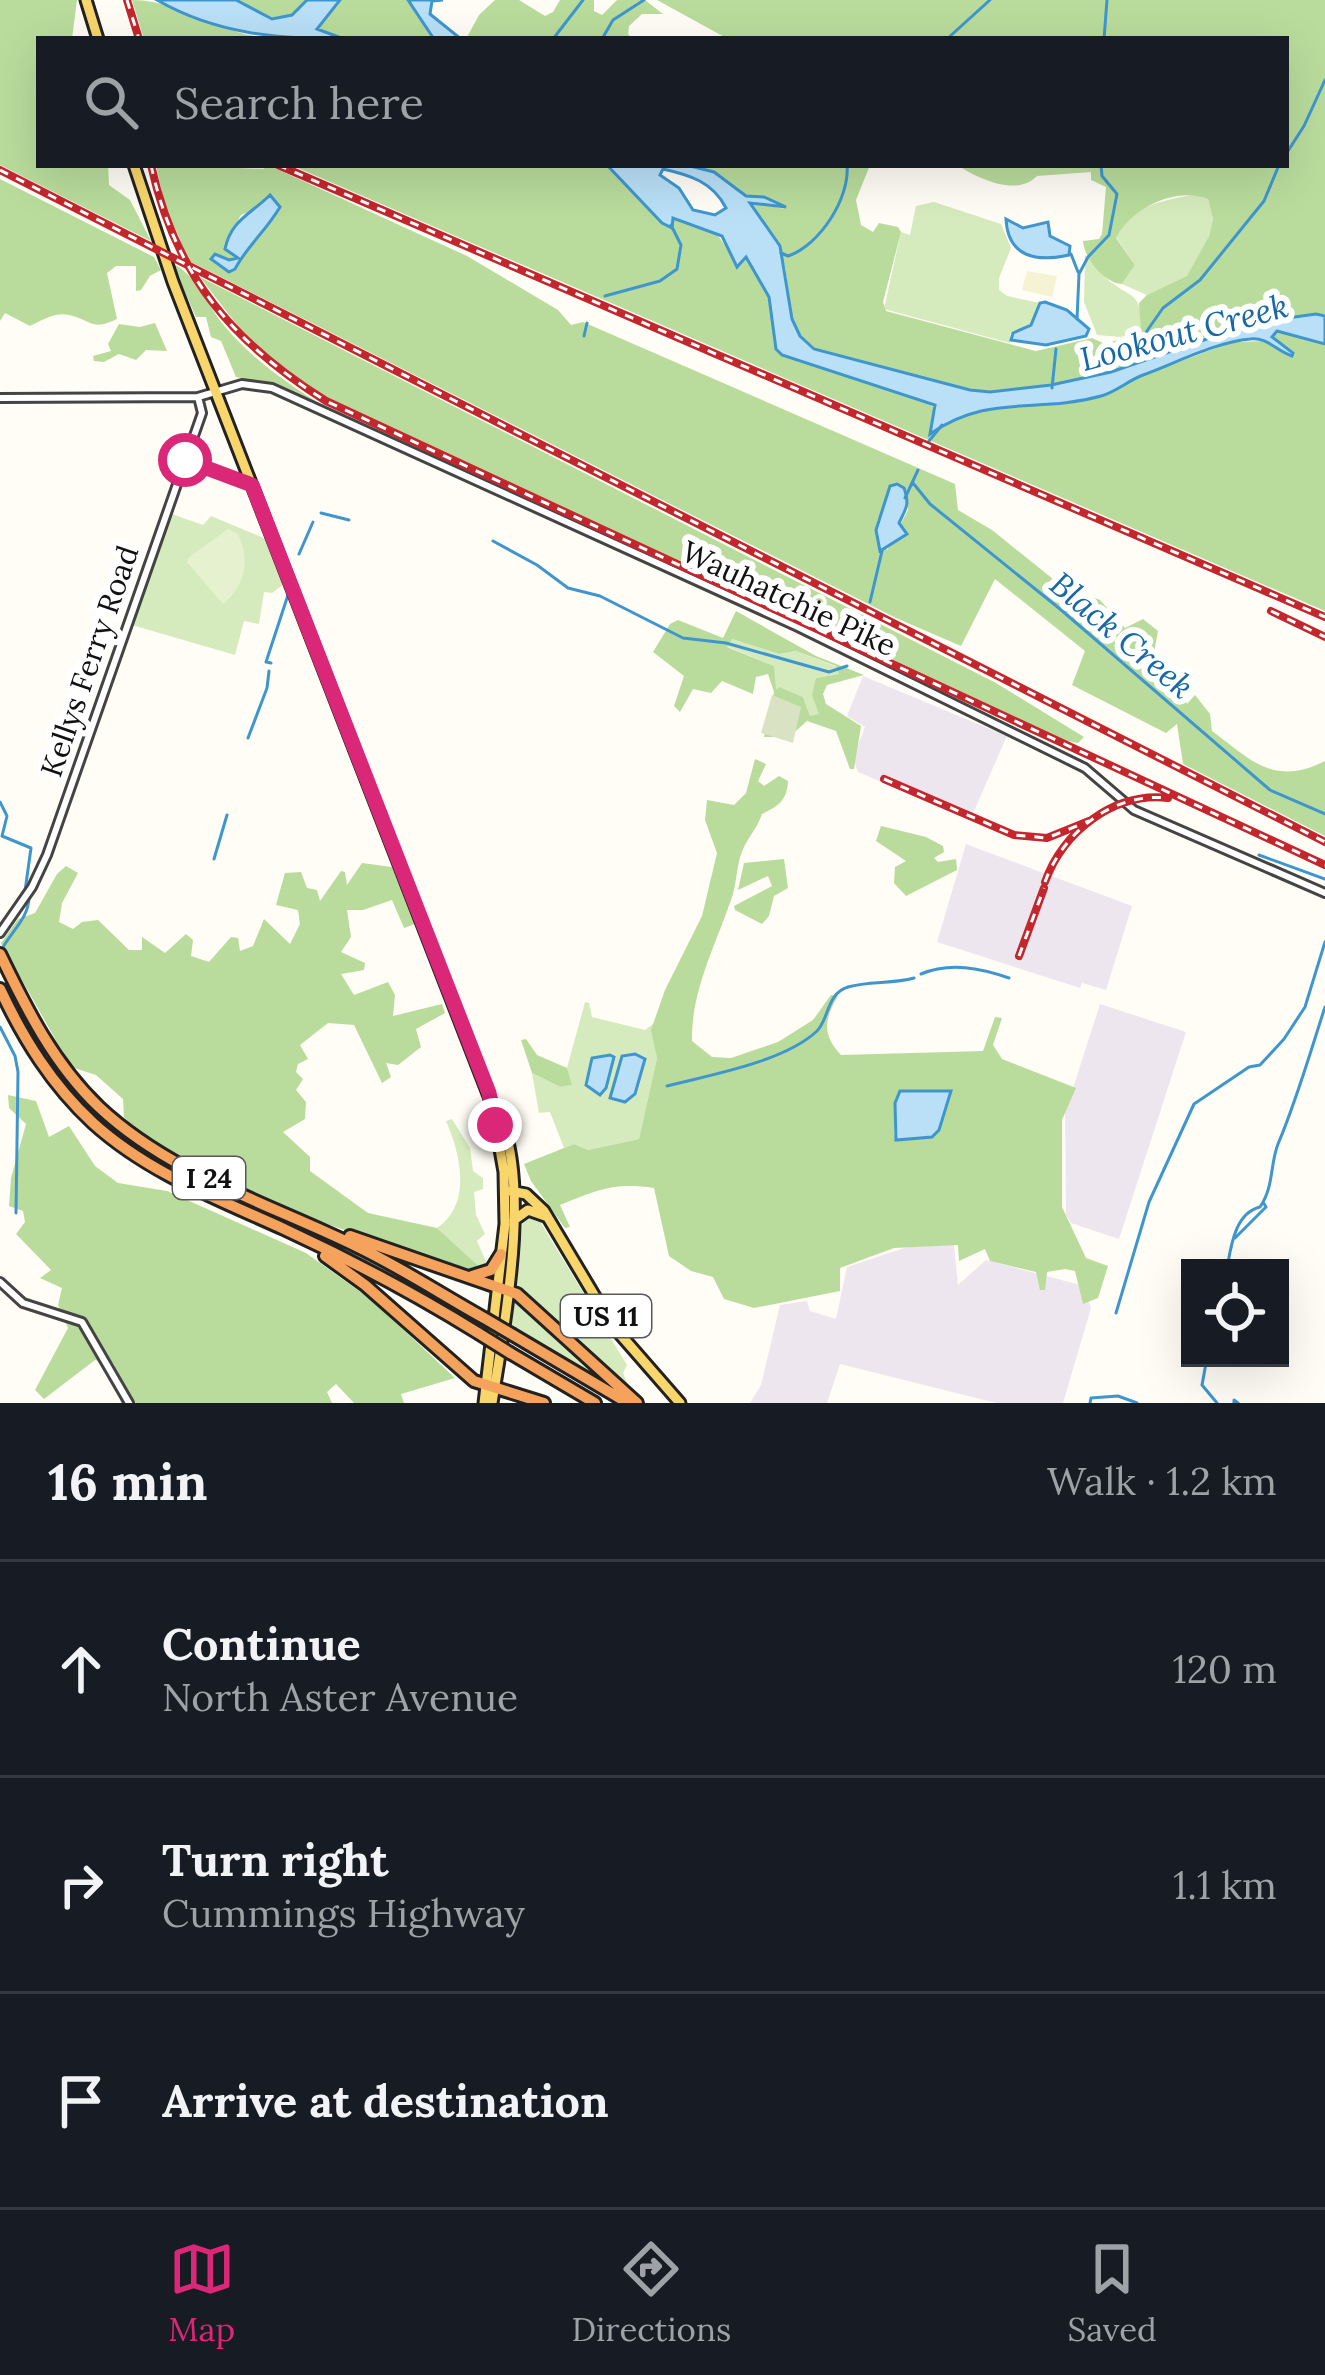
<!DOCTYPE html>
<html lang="en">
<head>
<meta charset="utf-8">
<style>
	body { margin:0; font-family:Lora,serif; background:#20242c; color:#f1f3f6 }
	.controls { position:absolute; right:36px; bottom:36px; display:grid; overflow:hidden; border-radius:0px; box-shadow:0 12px 48px #0002 }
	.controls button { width:108px; height:108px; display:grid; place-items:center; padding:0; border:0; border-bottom:3px solid #363941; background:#171b24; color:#f1f3f6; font:60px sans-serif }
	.stop { position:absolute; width:36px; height:36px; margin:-27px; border:9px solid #db2777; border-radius:50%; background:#fff }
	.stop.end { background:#db2777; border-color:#fff; box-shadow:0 3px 12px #0008 }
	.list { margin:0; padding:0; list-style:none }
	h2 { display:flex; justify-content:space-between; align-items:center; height:156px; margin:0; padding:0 48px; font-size:51px }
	h2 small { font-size:39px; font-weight:400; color:#9ea1a6 }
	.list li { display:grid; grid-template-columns:78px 1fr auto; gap:36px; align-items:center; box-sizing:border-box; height:216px; padding:0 48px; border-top:3px solid #363941 }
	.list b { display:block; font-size:45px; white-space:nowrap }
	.list p { margin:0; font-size:39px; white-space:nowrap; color:#9ea1a6 }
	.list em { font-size:39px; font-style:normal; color:#9ea1a6 }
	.icon { flex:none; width:66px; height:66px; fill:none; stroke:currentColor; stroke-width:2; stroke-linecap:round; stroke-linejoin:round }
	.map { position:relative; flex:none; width:1325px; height:1403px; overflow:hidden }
	.search { position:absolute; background:#171b24; box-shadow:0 12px 48px #0002; left:36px; right:36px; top:36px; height:132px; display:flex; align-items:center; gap:30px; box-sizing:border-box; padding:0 42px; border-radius:0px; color:#9ea1a6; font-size:45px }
	.sheet { height:804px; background:#171b24 }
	nav { display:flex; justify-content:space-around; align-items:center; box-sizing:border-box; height:168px; border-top:3px solid #363941; background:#171b24; font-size:33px; color:#9ea1a6 }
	nav a { display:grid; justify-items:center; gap:6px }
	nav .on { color:#db2777 }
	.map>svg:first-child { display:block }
</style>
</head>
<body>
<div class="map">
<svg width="1325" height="1403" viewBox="0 0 1325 1403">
	<rect width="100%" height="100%" fill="#fffdf5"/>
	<!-- industrial -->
	<path fill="#eee6ef" d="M 863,676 L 1007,736 L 970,820 L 858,772 L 853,758 L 865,727 L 847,716 Z
		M 966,844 L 1132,906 L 1106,990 L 1082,983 L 1080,988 L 937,942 Z
		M 1100,1004 L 1186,1032 L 1119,1239 L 1071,1223 L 1066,1215 L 1065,1113 Z
		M 919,1243 L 954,1245 L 958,1285 L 986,1260 L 1084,1286 L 1091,1308 L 1063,1403 L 996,1403 L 840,1364 L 827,1403 L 750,1403 L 761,1385 L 780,1305 L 807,1301 L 810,1311 L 836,1319 L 847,1267 Z"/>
	<!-- farmland -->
	<path fill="#f6f3d4" d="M 1027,271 L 1057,276 L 1052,297 L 1022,290 Z"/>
	<!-- green -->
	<path fill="#d5ebbd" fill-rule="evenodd" d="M 1196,194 L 1208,199 L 1213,219 L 1209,236 L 1187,277 L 1147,295 L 1122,284 L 1135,265 L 1116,237 C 1133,204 1163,201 1196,194 Z
		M 934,202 L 1001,224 L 1011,248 L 999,278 L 999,290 L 1007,296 L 1040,303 L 1031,325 L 1010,334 L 1010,343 L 884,309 L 901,232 L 910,235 L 916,206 Z
		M 1085,255 C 1093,262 1098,271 1106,278 C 1132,301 1141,288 1142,331 L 1121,337 L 1097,335 L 1084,302 Z
		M 169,513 L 203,525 L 211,516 L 266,539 L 284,584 L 272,593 L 264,592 L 259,624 L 244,621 L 235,655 L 132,625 Z
		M 732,639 L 779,654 L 796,651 L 837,667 L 840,674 L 816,678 L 819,715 L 810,716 L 803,697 L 780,688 L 776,691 L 772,685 L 774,666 L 726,646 Z
		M 585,1002 L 589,1003 L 592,1017 L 645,1030 L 653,1024 L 657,1058 L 639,1139 L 588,1150 L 574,1144 L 564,1148 L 550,1112 L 539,1113 L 532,1073 L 560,1087 L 571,1085 L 567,1068 ZM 631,1054 L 645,1059 L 635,1093 L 625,1102 L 610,1095 L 622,1056 Z
		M 452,1119 L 470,1148 L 473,1171 L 483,1178 L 483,1189 L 474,1192 L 476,1215 L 485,1234 L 477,1241 L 487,1264 L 482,1269 L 437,1228 C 472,1204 461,1155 446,1121 Z
		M 536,1215 L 627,1365 L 623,1373 L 632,1394 L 520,1291 L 516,1281 L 523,1219 Z
		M 511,1297 L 615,1391 L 507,1326 Z"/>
	<!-- forest -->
	<path fill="#b9dc9c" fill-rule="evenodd" d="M 0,0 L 77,0 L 72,39 L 39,39 L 39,165 L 108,165 L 109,185 L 130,200 L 151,241 L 0,165 Z
		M 132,0 C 172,0 206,23 244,34 C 267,40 290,37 312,39 L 144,39 Z
		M 236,0 L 307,0 L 292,15 L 272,20 Z
		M 340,0 L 408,0 L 434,39 L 344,39 L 321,33 L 318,26 Z
		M 495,0 L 519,0 L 545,16 L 553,12 L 560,0 L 594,0 L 594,11 L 602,15 L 617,0 L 645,0 L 663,14 L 642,14 L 629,26 L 628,34 L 633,39 L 466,39 L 479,15 Z
		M 657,0 L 1325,0 L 1325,316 L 1253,323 L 1111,372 L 1051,385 L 990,392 L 970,390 L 814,349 L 800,336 L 792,319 L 785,266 L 749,202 L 785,209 L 764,197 L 746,196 L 714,172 L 686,165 L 870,165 L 856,200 L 861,225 L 873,232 L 879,223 L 898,227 L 901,232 L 883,302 L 886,311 L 1036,351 L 1092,338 L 1105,344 L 1141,332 L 1139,303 L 1147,295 L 1187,276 L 1209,236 L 1213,219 L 1208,199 C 1176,186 1131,208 1116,238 L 1135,265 L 1122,284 C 1104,283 1084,258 1083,241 L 1099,239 L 1102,234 L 1106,187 L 1091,180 L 1091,172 L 1037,176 C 1017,197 979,179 957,165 L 1286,165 L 1286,39 L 728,39 Z
		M 156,165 L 265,169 L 257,165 L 268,165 L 467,256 L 558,310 L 571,325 L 583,322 L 955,484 L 958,510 L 992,530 L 1058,583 L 1100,600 L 1125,628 L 1143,619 L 1158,631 L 1151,669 L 1165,685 L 1181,680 L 1187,704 L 1195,695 L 1210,714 L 1212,731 C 1251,760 1274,787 1325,761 L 1325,836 L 1183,764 L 1177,724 L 1166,733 L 1072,685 L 1085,651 L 995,579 L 961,646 L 896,618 L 189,261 L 164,202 ZM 270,196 L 279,207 C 270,224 240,262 224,269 L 216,260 L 219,255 L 229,260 L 238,258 L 227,239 L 241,215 L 257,208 ZM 904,488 L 908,510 L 887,550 L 877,521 L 886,504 Z
		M 291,165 L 607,165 L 662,223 L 671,218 C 713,230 717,226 736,266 L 746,256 L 769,298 L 776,348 L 782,355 L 917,397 L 953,418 L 995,405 L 1028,406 L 1103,396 L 1144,375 L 1232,342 L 1267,341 L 1283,353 L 1293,353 L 1272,337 L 1277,331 L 1321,340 L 1325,344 L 1325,611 Z
		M 0,179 L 154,257 L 161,270 L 150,276 L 141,290 L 136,291 L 136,266 L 116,266 L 107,273 L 117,319 C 91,332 90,319 69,315 C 56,312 42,320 30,326 L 5,313 L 0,321 Z
		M 172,263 C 198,276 207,306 226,328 C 254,360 287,384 324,406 L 277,385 L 236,377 L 221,341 L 211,337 L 206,317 L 196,317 Z
		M 200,277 L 996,683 L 1084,737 L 1078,743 L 1062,740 L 325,398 L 251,343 Z
		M 155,323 L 167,351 L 146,350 L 136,360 L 119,354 L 104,362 L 94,361 L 93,356 L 111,351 L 108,344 L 119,324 L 140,327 Z
		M 736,611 L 816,656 L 864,675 L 827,685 L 823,694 L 826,704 L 861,726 L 854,769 L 850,769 L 836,731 L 807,721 L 789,737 L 764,737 L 774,692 L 768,674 L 756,677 L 753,694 L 722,681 L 711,693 L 693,689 L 680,712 L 674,706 L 684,676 L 653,652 L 670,624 L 678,620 L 723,638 ZM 732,639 L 779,654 L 796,651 L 836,666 L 839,674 L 816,678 L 812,695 L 819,714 L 810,716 L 803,697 L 779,687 L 776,690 L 774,666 L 727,647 Z
		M 755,759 L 766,764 L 758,781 L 764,786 L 779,776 L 788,781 C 787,800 779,806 762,814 C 757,828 750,835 744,847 C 737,860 737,880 733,894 C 717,943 691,989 692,1041 L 712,1057 L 731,1058 L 778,1042 L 813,1020 L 831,995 L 838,996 C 824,1019 822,1035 841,1055 L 983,1051 L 995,1017 L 1002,1018 L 993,1045 L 1002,1059 L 1076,1088 L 1062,1120 L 1062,1207 L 1086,1258 L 1108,1266 L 1098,1298 L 1083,1304 L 1075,1271 L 1065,1269 L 1047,1272 L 1045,1290 L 1040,1290 L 1036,1272 L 990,1261 L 985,1249 L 959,1261 L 958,1245 L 894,1248 L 840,1268 L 840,1291 L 754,1308 L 724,1299 L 713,1277 L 691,1271 L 669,1256 L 654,1188 C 614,1182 597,1190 560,1205 L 570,1227 L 565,1228 L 531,1181 L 524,1164 L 574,1144 L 588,1150 L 639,1139 L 657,1058 L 651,1030 L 665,990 L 702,916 L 717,853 L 705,820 L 707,800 L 734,805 L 746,793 ZM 897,1095 L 950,1098 L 939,1129 L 932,1137 L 894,1135 Z
		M 881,826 L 926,837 L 943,846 L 944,852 L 934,858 L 938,862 L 956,859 L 957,870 L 906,896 L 894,883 L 895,867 L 906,861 L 876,841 Z
		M 784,859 L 788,888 L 774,896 L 769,916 L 762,924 L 735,910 L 734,906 L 772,886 L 768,876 L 738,890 L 744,863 Z
		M 362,863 L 392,867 L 415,924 L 404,928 L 392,900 L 363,910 L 347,910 L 351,937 L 341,952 L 365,963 L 364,970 L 341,974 L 354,995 L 388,982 L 395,995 L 393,1016 L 442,1004 L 445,1013 L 416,1029 L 421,1047 L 398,1065 L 386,1063 L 391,1077 L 382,1083 L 354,1025 L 328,1023 L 300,1045 L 308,1059 L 298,1064 L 296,1072 L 303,1079 L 296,1090 L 306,1102 L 305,1119 L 283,1132 L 310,1157 L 310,1171 L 368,1213 L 437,1228 L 482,1269 L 474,1273 L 291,1212 L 141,1135 L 124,1117 L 123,1099 L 96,1075 L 71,1067 L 1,943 L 18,919 L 35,913 L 57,874 L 66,866 L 78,873 L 62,903 L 59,922 L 73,929 L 82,922 L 98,920 L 129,950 L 142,950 L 142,937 L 165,953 L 186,934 L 193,940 L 191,956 L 209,962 L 231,937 L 238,938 L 240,951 L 253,946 L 264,919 L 290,944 L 300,924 L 298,910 L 276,905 L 285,873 L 301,872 L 307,888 L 317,890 L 320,901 L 341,871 L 345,872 L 347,885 Z
		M 526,1039 L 537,1055 L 567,1068 L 572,1085 L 560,1087 L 532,1073 L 521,1040 Z
		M 8,1095 L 36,1101 L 49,1137 L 69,1126 L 95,1166 L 118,1183 L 167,1191 L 306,1253 L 373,1301 L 455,1378 L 401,1394 L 404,1403 L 354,1403 L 336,1384 L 327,1392 L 332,1403 L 121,1403 L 114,1364 L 95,1360 L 44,1399 L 35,1390 L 68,1328 L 58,1305 L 62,1288 L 40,1278 L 51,1270 L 16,1234 L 25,1222 L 23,1211 L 9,1206 L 11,1178 L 26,1124 L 9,1108 Z"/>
	<!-- cemetery -->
	<path fill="#d9e3c4" d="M 772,695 L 801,707 L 793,743 L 761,733 Z"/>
	<!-- pitch -->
	<path fill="#e6f2cf" d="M 228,529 L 238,534 C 250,560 246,585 223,604 L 187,562 L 188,558 Z"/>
	<!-- water -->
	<path fill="#b9e0f7" stroke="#3f96cf" stroke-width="3" fill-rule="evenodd" d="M 157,0 L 236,0 L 272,19 L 292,15 L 307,0 L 340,0 L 317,29 L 344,39 C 278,39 216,34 157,0 Z
		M 408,0 L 443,0 L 432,1 L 430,14 L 461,39 L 434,39 Z
		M 607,165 L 686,165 L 714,172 L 746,196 L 764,197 L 786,207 L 750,203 L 780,246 L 792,319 L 800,336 L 814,349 L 970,390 L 990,392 L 1051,385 L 1111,372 L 1253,323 L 1316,314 L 1325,316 L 1325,344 L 1277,331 L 1272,337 L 1293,353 L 1292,356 C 1276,351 1268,337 1250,339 C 1216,342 1176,363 1143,375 C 1129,380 1116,392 1101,396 C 1037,414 989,393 930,434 L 935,405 L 782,355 L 776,349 L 769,297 L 746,257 L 737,267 L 722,236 L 673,218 L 672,228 L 662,223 ZM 663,169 C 690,175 713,182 726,208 L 715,215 L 693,210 L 679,188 L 660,175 Z
		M 270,195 L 280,207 C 266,231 247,246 235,269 L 229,272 L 211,259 L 215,254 L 229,260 L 238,258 L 225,249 C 231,220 251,214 270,195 Z
		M 1006,219 L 1023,228 L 1048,222 L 1050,236 L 1070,246 L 1069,255 C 1037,262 1008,258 1006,219 Z
		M 1045,302 L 1067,310 L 1089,329 L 1086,336 L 1046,345 L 1011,340 L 1013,333 L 1031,325 L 1040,303 Z
		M 897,484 L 904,488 C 910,505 906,508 899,523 L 907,534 L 880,551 L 876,530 L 890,486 Z
		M 635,1054 L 645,1059 L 635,1094 L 625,1102 L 610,1098 L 622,1056 Z
		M 610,1055 L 614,1057 L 606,1088 L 600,1095 L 586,1085 L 592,1058 Z
		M 900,1091 L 951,1091 L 939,1130 L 932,1137 L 896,1140 L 895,1103 Z"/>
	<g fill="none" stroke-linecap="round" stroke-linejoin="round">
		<!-- stream -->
		<path stroke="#3f96cf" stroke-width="3" d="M 553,39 L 583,0
			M 602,39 L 613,20 L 644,0
			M 947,39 L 990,0
			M 1104,39 L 1107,0
			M 1286,154 L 1304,126 L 1325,80
			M 781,253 L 788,256 C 820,245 850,198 847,165
			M 1071,254 L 1078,272
			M 605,296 L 660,281 L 677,269 L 681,245 L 671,225
			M 1077,319 L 1079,274 L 1088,257 L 1109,235 L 1117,194 L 1102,176 L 1101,165
			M 584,336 L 587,323
			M 1134,363 L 1142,338 L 1163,308 L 1200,280 L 1264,201 L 1279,165
			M 1052,388 L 1056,349
			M 929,441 L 942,425
			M 913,483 L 930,504 L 1060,609 L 1270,790 L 1325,814
			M 905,498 L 918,470
			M 321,513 L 349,520
			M 493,541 L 537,565 L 568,588 L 600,596 L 683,638 L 726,643 L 829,672 L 847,666
			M 299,554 L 313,522
			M 870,602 L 882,551
			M 857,644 L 864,618
			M 271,663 L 266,662 L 288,595
			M 248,738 L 267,688 L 269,671
			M 0,802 L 7,816 L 2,836 L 31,848 L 25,891
			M 1259,855 L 1325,879
			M 214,859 L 227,815
			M 1,951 C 10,932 28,920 29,898
			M 921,974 C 950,962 980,968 1009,978
			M 0,1027 L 15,1056 L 18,1072 L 16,1213
			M 667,1086 C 710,1075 784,1062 817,1031 C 829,1019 827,993 848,987 C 869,981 893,984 914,978
			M 1235,1238 L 1266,1207 L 1263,1202
			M 1227,1268 C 1231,1246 1235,1213 1260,1207 C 1274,1187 1270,1164 1278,1144 C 1297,1099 1310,1053 1325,1007
			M 1116,1313 L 1149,1202 L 1194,1104 L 1249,1067 L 1260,1065 L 1284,1039 L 1305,1007 L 1325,942
			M 1207,1358 L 1202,1385 L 1217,1403
			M 1090,1403 L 1091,1398 L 1118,1396 L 1137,1403
			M 1234,1403 L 1234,1400 L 1238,1403"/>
		<defs>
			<path id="minor" d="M 0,398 L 198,397 L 242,384 L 272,388 L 798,627 L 1085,768 L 1134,810 L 1325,893
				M 185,460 L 249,484
				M 0,933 L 32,887 L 47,855 L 202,413 L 198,397
				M 0,1282 L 23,1303 L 82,1322 L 129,1403"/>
			<path id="major" d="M 86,0 L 98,39
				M 134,165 L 173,282 L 492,1104 L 504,1172 L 505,1224 L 484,1403
				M 510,1191 L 526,1194 L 544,1211 L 612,1325 L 680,1403
				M 514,1220 L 528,1210 L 545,1216
				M 492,1403 C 504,1329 534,1173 495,1108"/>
			<path id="highway" d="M 0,954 C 27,1010 54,1064 99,1107 C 170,1174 270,1204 356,1246 C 400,1267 441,1294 484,1318
				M 0,989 C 24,1040 52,1085 93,1123 C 148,1173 218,1199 284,1229 C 351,1260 415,1294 478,1333
				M 350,1236 L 517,1294 L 637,1403
				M 325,1256 L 365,1285 L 474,1381 L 544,1403
				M 472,1276 L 491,1270 L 501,1254
				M 513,1335 L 628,1403
				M 510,1353 L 595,1403"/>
		</defs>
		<!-- minor casing -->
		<use href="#minor" stroke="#444" stroke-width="12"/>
		<!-- major casing -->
		<use href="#major" stroke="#222" stroke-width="15"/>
		<!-- highway casing -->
		<use href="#highway" stroke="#222" stroke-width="16"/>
		<!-- minor -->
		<use href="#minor" stroke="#fff" stroke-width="6"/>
		<!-- major -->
		<use href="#major" stroke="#f9d66b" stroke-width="9"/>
		<!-- highway -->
		<use href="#highway" stroke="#f5a25d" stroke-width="10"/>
		<defs>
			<path id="rail" d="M 127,0 L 139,39
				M 151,165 C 175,275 232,342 326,401 L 1325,865
				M 278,165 L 1325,617
				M 0,170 L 1325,842
				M 1271,611 L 1325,637
				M 884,779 L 1014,835 L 1047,838 L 1089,821
				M 1045,882 C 1063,832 1113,792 1168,798
				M 1019,956 L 1044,888"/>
		</defs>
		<!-- rail casing -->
		<use href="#rail" stroke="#c4262e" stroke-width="8"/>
		<!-- rail -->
		<use href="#rail" stroke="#fff" stroke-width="3" stroke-dasharray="9" stroke-linecap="butt"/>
		<defs>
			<path id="highway-bridge" d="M 484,1318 L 513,1335
				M 478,1333 L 510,1353"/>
		</defs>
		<!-- highway-bridge casing -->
		<use href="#highway-bridge" stroke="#222" stroke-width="16" stroke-linecap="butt"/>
		<!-- highway-bridge -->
		<use href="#highway-bridge" stroke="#f5a25d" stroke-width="10"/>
	</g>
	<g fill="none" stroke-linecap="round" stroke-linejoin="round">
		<!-- route -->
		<path stroke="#db2777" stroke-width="15" d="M 185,460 L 252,485 L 489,1093 L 495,1125"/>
	</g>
	<g text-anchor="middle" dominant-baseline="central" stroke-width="12" stroke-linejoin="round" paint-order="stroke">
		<!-- shield labels -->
		<g fill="#fff" stroke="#585858" stroke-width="3">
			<rect x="173" y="1157" width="72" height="42" rx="9"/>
			<rect x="561" y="1295" width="90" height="42" rx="9"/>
		</g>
		<g font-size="27" font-weight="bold" fill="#111">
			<text x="209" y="1178">I 24</text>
			<text x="606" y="1316">US 11</text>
		</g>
		<!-- street labels -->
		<g font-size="30" fill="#111" stroke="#fff">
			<text transform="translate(789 598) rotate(25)">Wauhatchie Pike</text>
			<text transform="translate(89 661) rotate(-71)">Kellys Ferry Road</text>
		</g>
		<!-- water labels -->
		<g font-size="33" font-style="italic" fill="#1768a6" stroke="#fff">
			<text transform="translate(1184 332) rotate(-15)">Lookout Creek</text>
			<text transform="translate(1122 635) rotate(40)">Black Creek</text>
		</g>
	</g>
</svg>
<div class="controls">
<button><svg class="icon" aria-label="locate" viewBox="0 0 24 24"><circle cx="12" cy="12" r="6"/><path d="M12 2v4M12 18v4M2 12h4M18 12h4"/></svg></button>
</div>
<div class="stop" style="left:185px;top:460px"></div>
<div class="stop end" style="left:495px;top:1125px"></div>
<div class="search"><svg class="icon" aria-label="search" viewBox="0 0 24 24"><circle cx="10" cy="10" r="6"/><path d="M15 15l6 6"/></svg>Search here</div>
</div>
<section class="sheet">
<h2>16 min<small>Walk · 1.2 km</small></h2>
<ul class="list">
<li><svg class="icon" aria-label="ahead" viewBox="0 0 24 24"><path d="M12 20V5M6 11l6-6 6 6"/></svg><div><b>Continue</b><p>North Aster Avenue</p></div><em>120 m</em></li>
<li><svg class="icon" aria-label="right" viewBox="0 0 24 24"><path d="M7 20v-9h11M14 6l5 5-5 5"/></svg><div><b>Turn right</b><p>Cummings Highway</p></div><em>1.1 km</em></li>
<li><svg class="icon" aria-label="arrive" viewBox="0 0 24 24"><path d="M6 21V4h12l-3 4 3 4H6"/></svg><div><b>Arrive at destination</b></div></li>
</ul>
</section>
<nav>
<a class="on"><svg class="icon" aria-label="map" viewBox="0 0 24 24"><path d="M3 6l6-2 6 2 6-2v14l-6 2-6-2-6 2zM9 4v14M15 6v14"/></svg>Map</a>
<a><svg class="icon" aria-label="directions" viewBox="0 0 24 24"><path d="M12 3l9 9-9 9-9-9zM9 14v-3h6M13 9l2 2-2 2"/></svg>Directions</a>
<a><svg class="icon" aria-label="saved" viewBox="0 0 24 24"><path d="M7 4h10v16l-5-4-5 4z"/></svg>Saved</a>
</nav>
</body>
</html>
